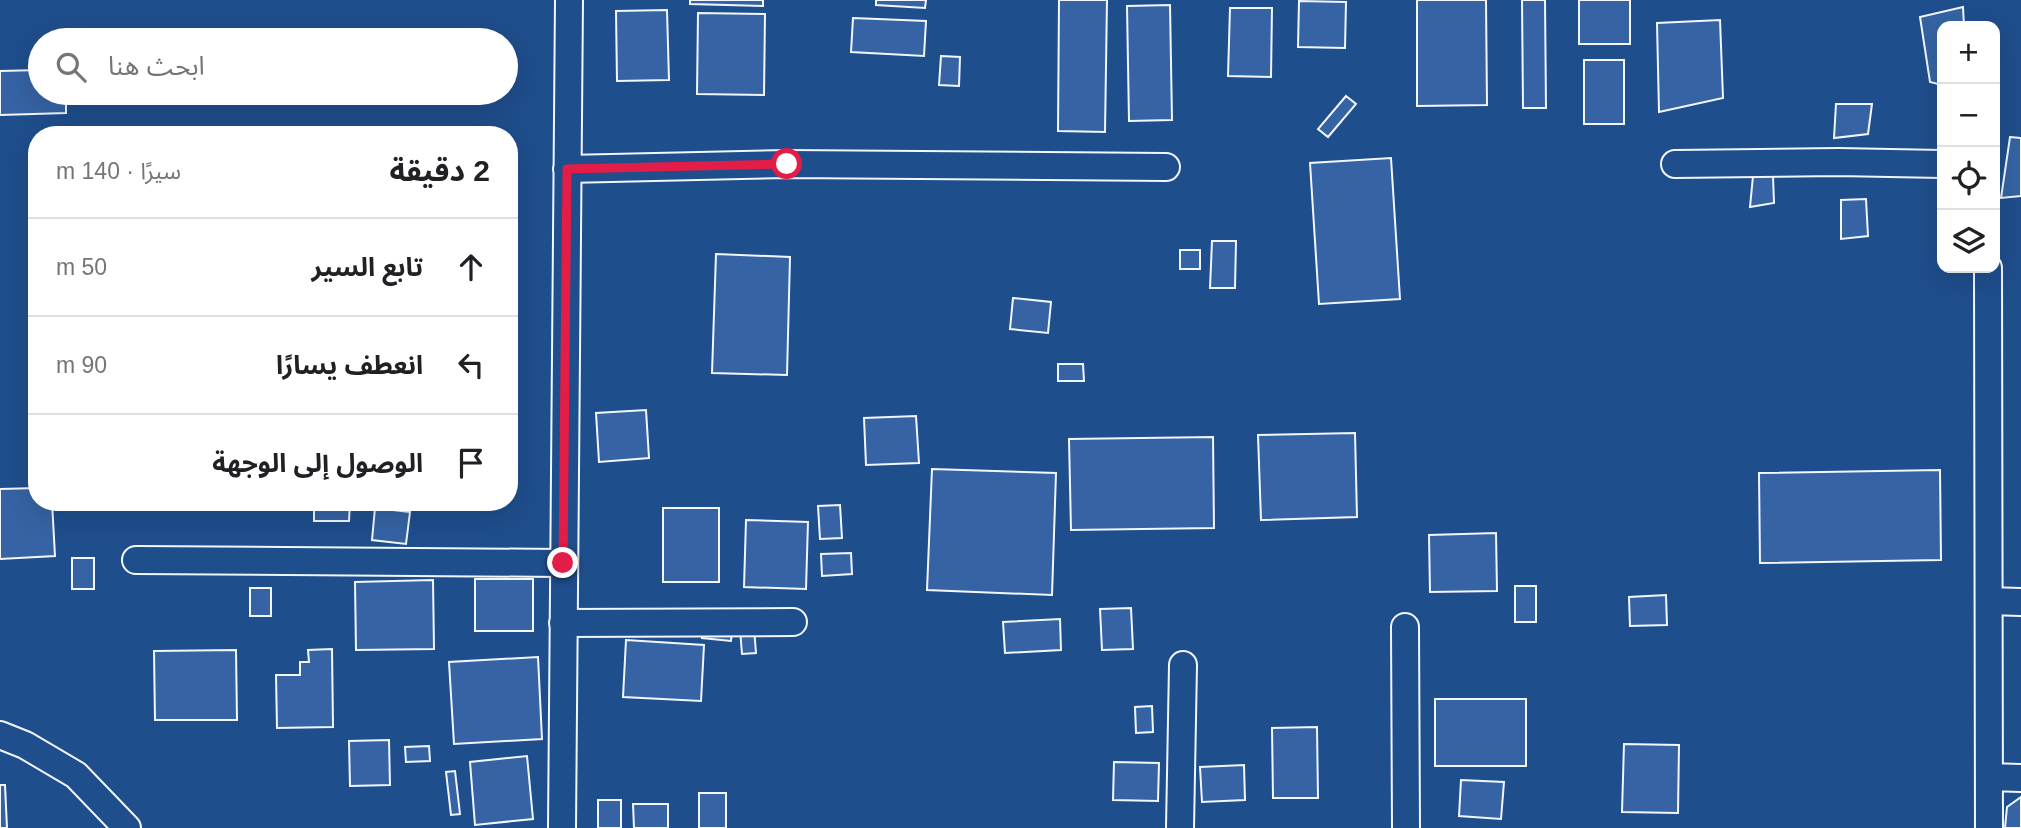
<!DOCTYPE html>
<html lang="ar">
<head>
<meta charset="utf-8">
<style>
	body { margin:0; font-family:Helvetica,"Noto Sans Arabic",sans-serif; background:#f2f2f2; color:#202124; direction:rtl }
	.controls { position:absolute; right:21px; top:21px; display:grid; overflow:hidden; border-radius:14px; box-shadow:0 7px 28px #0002 }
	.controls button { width:63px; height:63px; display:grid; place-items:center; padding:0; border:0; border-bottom:2px solid #e0e0e0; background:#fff; color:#202124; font:35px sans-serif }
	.stop { position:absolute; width:21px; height:21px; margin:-16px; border:5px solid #e11d48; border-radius:50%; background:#fff }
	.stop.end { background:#e11d48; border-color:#fff; box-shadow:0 2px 7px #0008 }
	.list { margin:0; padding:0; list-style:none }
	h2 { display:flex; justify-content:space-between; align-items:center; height:91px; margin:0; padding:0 28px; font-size:30px }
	h2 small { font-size:23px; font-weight:400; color:#757577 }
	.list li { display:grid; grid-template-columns:46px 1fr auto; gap:21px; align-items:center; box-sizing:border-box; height:98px; padding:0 28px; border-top:2px solid #e0e0e0 }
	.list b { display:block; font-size:26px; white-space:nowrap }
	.list em { font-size:23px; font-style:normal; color:#757577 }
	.icon { flex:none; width:38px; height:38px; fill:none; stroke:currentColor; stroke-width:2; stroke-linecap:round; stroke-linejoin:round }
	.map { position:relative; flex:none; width:2021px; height:828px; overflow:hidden; direction:ltr }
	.search { position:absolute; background:#fff; box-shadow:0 7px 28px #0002; left:28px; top:28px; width:490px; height:77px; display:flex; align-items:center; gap:18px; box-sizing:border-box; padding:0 24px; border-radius:38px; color:#757577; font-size:26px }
	.panel { position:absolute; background:#fff; box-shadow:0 7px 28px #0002; left:28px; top:126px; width:490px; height:385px; border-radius:28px; direction:rtl }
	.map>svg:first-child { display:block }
</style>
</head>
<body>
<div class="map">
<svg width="2021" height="828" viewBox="0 0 2021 828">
	<rect width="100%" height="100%" fill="#1f4e8c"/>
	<!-- building -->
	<path fill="#3563a3" stroke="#f2f6ff" stroke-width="2" d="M 690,0 L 763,0 L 763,6 L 690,4 Z
		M 876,0 L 926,0 L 925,8 L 876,5 Z
		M 1059,0 L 1107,0 L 1105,132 L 1058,131 Z
		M 1417,0 L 1486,0 L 1487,105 L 1417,106 Z
		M 1522,0 L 1545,0 L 1546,108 L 1523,108 Z
		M 1579,0 L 1630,0 L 1630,44 L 1579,44 Z
		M 1299,1 L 1346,2 L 1345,48 L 1298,47 Z
		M 1170,5 L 1172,120 L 1129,121 L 1127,6 Z
		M 1963,7 L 1964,26 L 1942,26 L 1942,85 L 1930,82 L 1920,17 Z
		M 1230,8 L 1272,8 L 1271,77 L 1228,76 Z
		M 667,10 L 669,80 L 617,81 L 616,11 Z
		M 698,13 L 765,14 L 764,95 L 697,94 Z
		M 853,18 L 926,21 L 924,56 L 851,52 Z
		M 1720,20 L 1723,98 L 1659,112 L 1657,23 Z
		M 941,56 L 960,57 L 959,86 L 939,85 Z
		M 1584,60 L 1624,60 L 1624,124 L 1584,124 Z
		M 40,70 L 40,93 L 66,93 L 66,113 L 0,115 L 0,71 Z
		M 1346,96 L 1356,104 L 1328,137 L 1318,129 Z
		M 1836,104 L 1872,104 L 1868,134 L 1834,138 Z
		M 2010,137 L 2021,138 L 2021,196 L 2001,198 Z
		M 1391,158 L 1400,299 L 1319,304 L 1310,163 Z
		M 1753,176 L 1773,176 L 1774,203 L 1750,207 Z
		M 1866,199 L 1868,236 L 1841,239 L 1841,200 Z
		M 1212,241 L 1236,241 L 1235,288 L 1210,288 Z
		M 1180,250 L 1200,250 L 1200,269 L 1180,269 Z
		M 716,254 L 790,257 L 787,375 L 712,373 Z
		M 1013,298 L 1051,302 L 1048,333 L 1010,329 Z
		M 1058,364 L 1083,364 L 1084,381 L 1058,381 Z
		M 646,410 L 649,458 L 599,462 L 596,413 Z
		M 916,416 L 919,463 L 866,465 L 864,418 Z
		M 1355,433 L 1357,517 L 1261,520 L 1258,435 Z
		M 1213,437 L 1214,528 L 1071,530 L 1069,439 Z
		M 932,469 L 1056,473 L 1052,595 L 927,590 Z
		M 1940,470 L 1941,560 L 1760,563 L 1759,473 Z
		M 37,488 L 37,502 L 52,502 L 55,556 L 0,559 L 0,489 Z
		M 314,502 L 350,502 L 349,521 L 314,521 Z
		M 840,505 L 842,538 L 820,539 L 818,506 Z
		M 375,508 L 410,512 L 406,544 L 372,540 Z
		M 663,508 L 719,508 L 719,582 L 663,582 Z
		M 746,520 L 808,522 L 806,589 L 744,587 Z
		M 1496,533 L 1497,591 L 1430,592 L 1429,535 Z
		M 851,553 L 852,574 L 822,576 L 821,554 Z
		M 72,558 L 94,558 L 94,589 L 72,589 Z
		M 475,579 L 533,579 L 533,631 L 475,631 Z
		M 433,580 L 434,649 L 356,650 L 355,582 Z
		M 1515,586 L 1536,586 L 1536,622 L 1515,622 Z
		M 250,588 L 271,588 L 271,616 L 250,616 Z
		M 1666,595 L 1667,625 L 1630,626 L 1629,597 Z
		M 1131,608 L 1133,649 L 1102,650 L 1100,609 Z
		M 1060,619 L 1061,650 L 1005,653 L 1003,622 Z
		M 703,627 L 732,631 L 731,641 L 702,638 Z
		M 754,628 L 756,653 L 742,654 L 740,629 Z
		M 626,640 L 704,645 L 701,701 L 623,697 Z
		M 332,649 L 333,727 L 277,728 L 276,675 L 300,675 L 300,662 L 309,662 L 308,650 Z
		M 236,650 L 237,720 L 155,720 L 154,651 Z
		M 538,657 L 542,739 L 454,744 L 449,662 Z
		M 1435,699 L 1526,699 L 1526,766 L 1435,766 Z
		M 1152,706 L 1153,732 L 1136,733 L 1135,707 Z
		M 1317,727 L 1318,798 L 1273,798 L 1272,728 Z
		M 389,740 L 390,785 L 350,786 L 349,741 Z
		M 1624,744 L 1679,745 L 1678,813 L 1622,812 Z
		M 429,746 L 430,761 L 406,762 L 405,747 Z
		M 527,756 L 533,819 L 475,825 L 470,762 Z
		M 1114,762 L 1159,763 L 1158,801 L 1113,800 Z
		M 1244,765 L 1245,800 L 1202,802 L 1200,767 Z
		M 455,771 L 460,814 L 451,815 L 446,772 Z
		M 1461,780 L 1504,782 L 1501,819 L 1459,816 Z
		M 0,785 L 5,785 L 7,828 L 0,828 Z
		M 699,793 L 726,793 L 726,828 L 699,828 Z
		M 2021,797 L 2021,828 L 2005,828 L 2007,807 Z
		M 598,800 L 621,800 L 621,828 L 598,828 Z
		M 633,804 L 668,804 L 668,828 L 634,828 Z"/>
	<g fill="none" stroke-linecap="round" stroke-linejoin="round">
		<defs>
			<path id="street" d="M 1675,164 L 1838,162 L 1942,164
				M 567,169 L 787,164 L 1166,167
				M 1988,268 L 1989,828
				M 136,560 L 563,563
				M 1989,601 L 2021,602
				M 563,623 L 793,622
				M 1405,627 L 1406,828
				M 0,735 L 25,745 L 76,775 L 127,828
				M 1989,777 L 2021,778
				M 562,828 L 569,0
				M 1180,828 L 1183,665"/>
		</defs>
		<!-- street casing -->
		<use href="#street" stroke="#f2f6ff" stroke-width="30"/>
		<!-- street -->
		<use href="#street" stroke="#1f4e8c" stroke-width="26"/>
	</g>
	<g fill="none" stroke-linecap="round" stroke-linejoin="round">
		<!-- route -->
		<path stroke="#e11d48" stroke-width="9" d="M 563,563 L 567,169 L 787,164"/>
	</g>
</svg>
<div class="controls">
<button>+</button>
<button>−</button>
<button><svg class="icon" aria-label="locate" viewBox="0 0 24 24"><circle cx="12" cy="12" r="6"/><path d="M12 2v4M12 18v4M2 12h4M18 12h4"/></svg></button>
<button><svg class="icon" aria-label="layers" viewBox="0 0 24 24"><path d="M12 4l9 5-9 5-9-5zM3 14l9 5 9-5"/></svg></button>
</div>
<div class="stop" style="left:787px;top:164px"></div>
<div class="stop end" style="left:563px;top:563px"></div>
<div class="search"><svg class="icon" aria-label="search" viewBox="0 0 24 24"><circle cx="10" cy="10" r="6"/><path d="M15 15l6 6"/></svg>ابحث هنا</div>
<section class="panel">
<h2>2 دقيقة<small>سيرًا · 140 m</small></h2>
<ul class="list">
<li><svg class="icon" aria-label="ahead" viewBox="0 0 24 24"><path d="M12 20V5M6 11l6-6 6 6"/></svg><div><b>تابع السير</b></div><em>50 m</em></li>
<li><svg class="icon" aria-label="left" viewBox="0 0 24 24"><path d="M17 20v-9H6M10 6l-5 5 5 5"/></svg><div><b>انعطف يسارًا</b></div><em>90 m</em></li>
<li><svg class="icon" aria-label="arrive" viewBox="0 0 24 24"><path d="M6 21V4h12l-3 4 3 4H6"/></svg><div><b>الوصول إلى الوجهة</b></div></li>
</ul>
</section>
</div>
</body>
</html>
